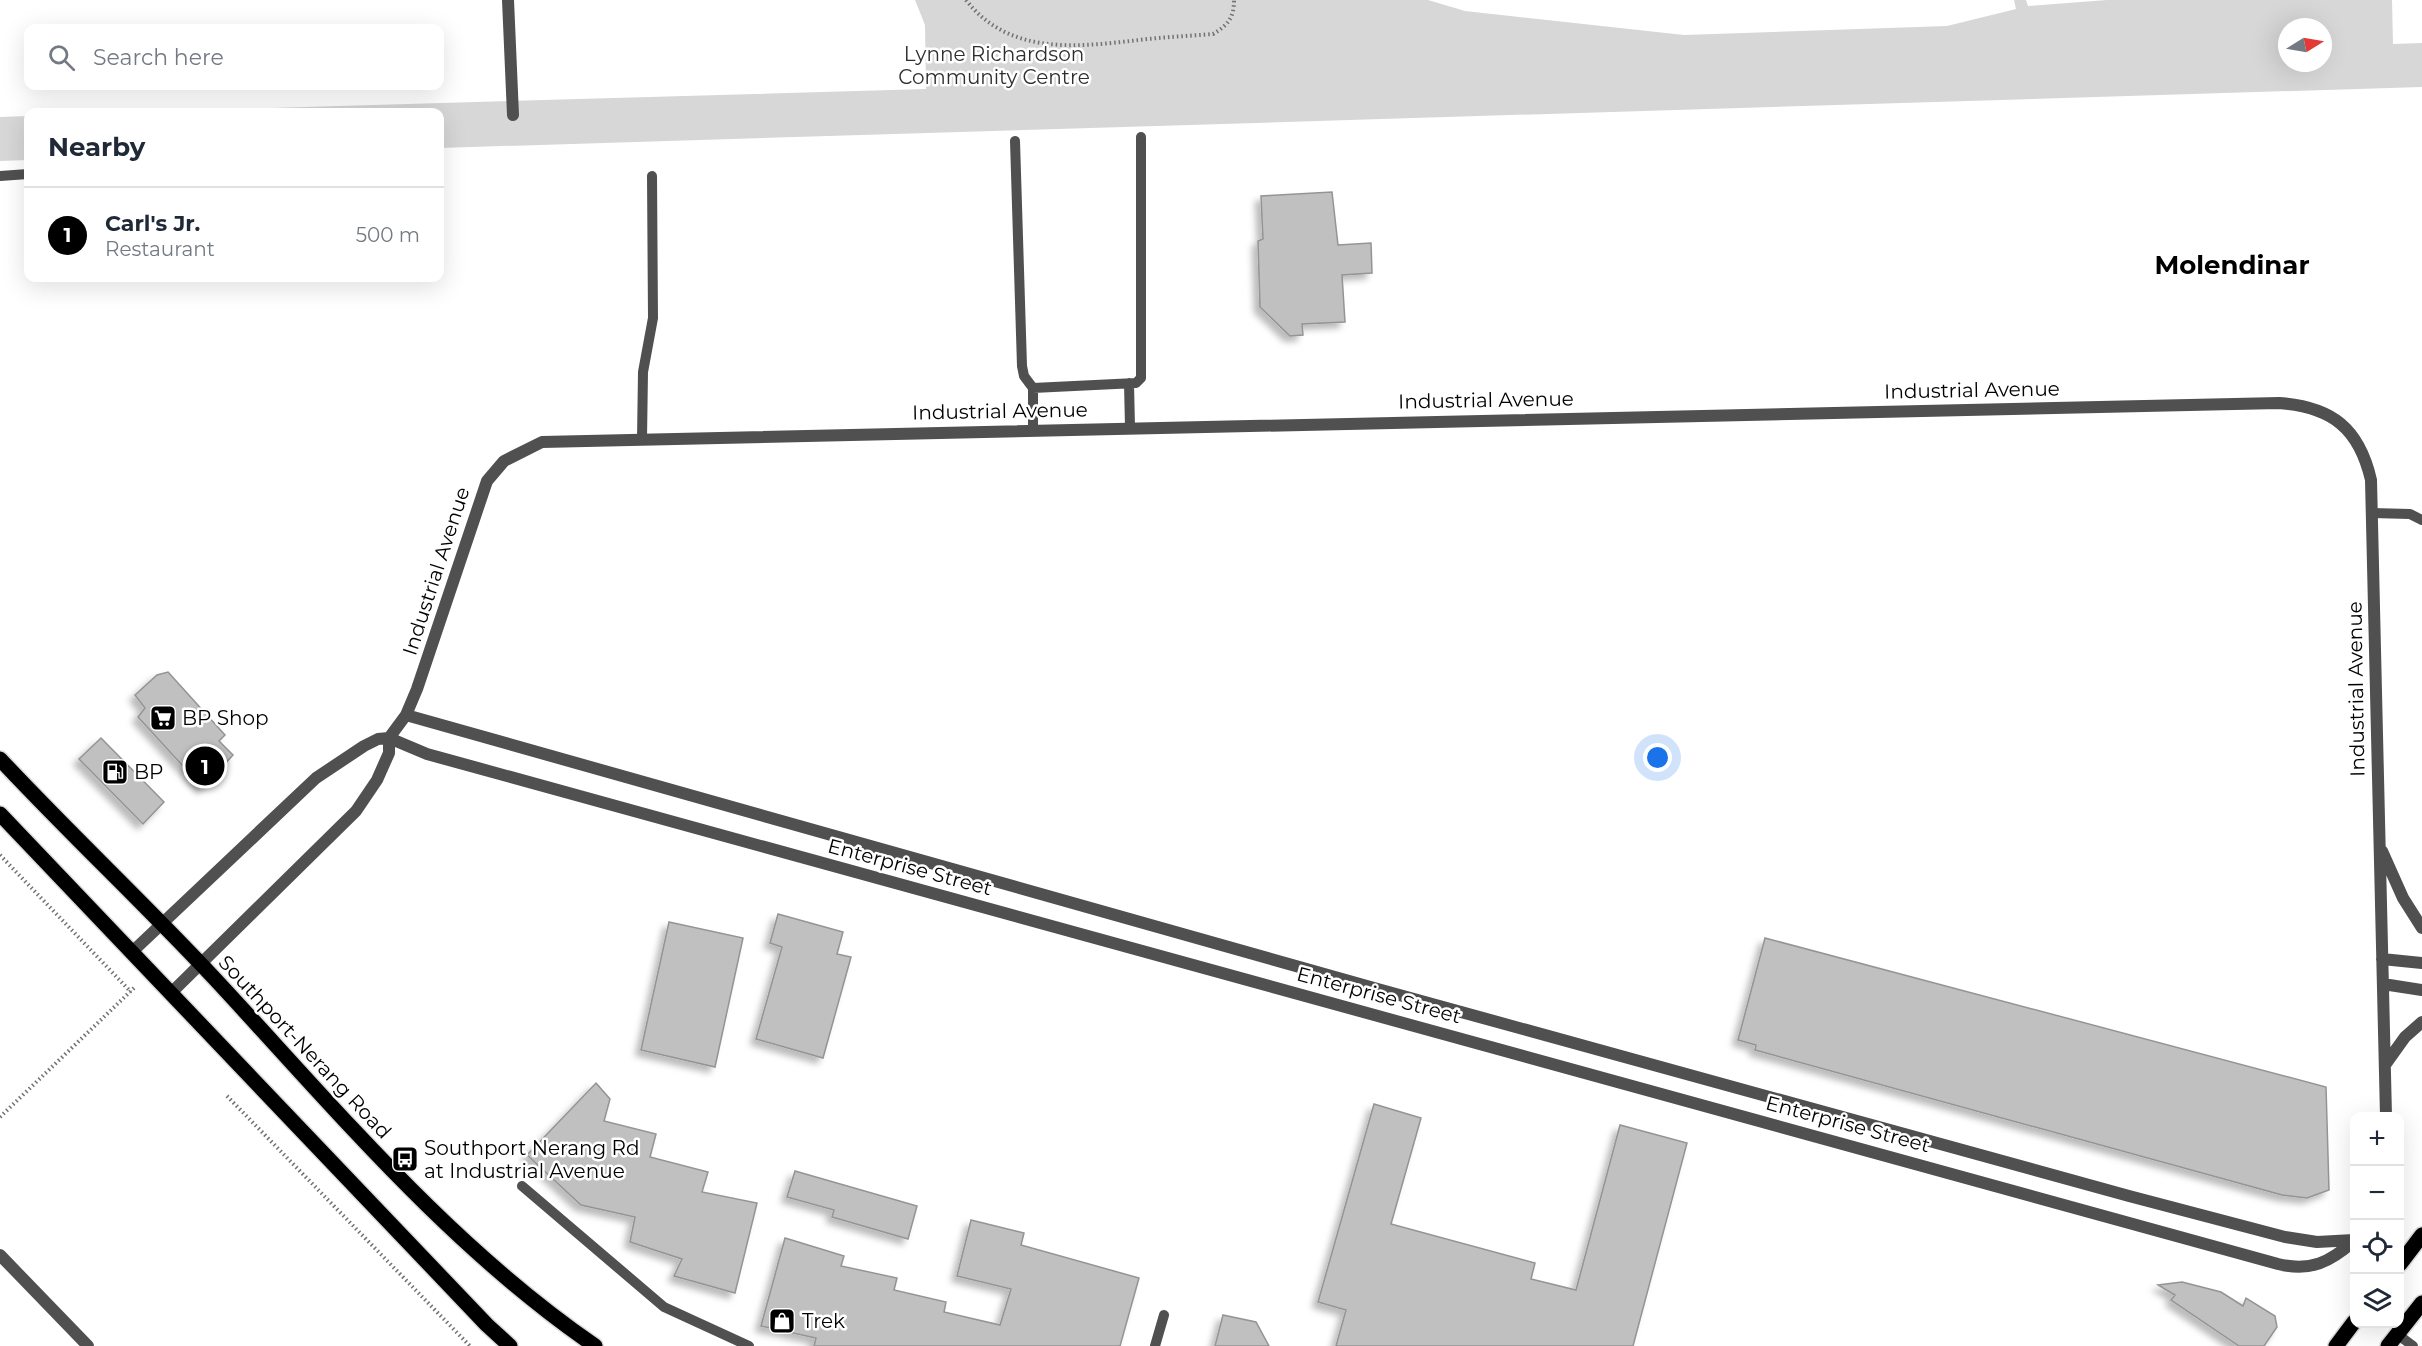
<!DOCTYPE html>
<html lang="en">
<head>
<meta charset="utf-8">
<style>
	body { margin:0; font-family:Montserrat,sans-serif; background:#f2f2f3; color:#1f2937 }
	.controls { position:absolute; right:18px; bottom:18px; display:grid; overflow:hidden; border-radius:12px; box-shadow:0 6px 24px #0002 }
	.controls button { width:54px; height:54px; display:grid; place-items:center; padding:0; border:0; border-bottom:2px solid #e0e1e3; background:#fff; color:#1f2937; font:30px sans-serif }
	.compass { position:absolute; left:2278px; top:18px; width:54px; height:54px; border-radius:50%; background:#fff; box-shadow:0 6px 24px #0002; rotate:79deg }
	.you { position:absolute; left:1658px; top:758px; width:21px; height:21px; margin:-15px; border:4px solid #fff; border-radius:50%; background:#1a73e8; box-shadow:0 0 0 9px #1a73e833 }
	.badge { display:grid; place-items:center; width:39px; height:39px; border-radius:50%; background:#000; color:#fff; font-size:20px; font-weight:700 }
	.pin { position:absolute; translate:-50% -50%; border:3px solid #fff; box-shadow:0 2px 6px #0006 }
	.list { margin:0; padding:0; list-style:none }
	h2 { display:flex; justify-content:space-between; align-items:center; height:78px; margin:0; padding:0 24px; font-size:26px }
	h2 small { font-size:20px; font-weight:400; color:#747a83 }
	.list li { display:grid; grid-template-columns:39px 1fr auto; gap:18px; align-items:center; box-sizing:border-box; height:96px; padding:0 24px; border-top:2px solid #e0e1e3 }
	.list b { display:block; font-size:22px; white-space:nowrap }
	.list p { margin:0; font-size:20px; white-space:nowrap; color:#747a83 }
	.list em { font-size:20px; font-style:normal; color:#747a83 }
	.icon { flex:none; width:33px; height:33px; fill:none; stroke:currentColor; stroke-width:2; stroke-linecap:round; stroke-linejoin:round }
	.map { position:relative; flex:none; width:2422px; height:1346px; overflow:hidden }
	.search { position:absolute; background:#fff; box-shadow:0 6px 24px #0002; left:24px; top:24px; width:420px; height:66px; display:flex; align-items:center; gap:15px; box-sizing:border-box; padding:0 21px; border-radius:12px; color:#747a83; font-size:22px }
	.panel { position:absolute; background:#fff; box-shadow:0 6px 24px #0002; left:24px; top:108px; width:420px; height:174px; border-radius:12px }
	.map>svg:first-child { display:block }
</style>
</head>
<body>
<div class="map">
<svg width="2422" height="1346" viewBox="0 0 2422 1346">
	<defs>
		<filter id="shadow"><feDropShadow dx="-5.5" dy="5.5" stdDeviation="3" flood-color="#0004"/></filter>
	</defs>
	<rect width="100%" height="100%" fill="#fff"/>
	<!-- green -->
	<path fill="#d7d7d7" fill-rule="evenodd" d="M 915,0 L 1428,0 L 1465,11 L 1684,35 L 1947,26 L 2016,9 L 2014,0 L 2026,0 L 2028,6 L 2107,0 L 2392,0 L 2393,44 L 2422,43 L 2422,87 L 440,148 L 440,112 L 133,112 L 926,89 L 925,25 ZM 2287,27 L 2323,27 L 2323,63 L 2287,63 Z
		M 28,116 L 28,160 L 0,161 L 0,117 Z"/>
	<!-- building -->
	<path fill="#c0c0c0" stroke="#949494" stroke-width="1.5" filter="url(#shadow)" d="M 1332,192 L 1338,245 L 1371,243 L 1372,273 L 1342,275 L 1345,322 L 1302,324 L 1303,335 L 1290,336 L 1260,307 L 1258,241 L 1263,239 L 1261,196 Z
		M 168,672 L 225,735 L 219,741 L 233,755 L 203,788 L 138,717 L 145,708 L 135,695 L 157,675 Z
		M 101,738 L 164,802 L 143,824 L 79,759 Z
		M 778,914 L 843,932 L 837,954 L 851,957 L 823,1058 L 756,1039 L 782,947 L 770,943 Z
		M 669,922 L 743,938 L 715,1067 L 641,1050 Z
		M 1765,938 L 2326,1087 L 2329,1190 L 2307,1198 L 2282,1195 L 1755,1050 L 1756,1045 L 1738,1040 Z
		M 596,1083 L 610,1099 L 604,1121 L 656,1134 L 650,1157 L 708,1172 L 702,1192 L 757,1203 L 735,1293 L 674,1276 L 682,1259 L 630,1242 L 635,1217 L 581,1205 L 527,1155 Z
		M 1374,1104 L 1421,1118 L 1391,1224 L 1535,1263 L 1531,1279 L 1576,1290 L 1620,1125 L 1687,1143 L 1633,1346 L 1336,1346 L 1346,1310 L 1318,1302 Z
		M 795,1171 L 917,1206 L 908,1239 L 832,1217 L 834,1210 L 787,1197 Z
		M 971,1220 L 1024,1233 L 1021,1245 L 1139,1278 L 1120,1346 L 814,1346 L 816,1338 L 761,1326 L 785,1238 L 844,1256 L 841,1266 L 897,1278 L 894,1290 L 946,1302 L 944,1312 L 1000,1325 L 1011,1289 L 957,1276 Z
		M 2182,1282 L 2221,1292 L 2243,1306 L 2246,1298 L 2275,1316 L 2277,1327 L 2264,1346 L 2239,1346 L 2171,1300 L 2175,1295 L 2158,1285 Z
		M 1223,1315 L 1256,1322 L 1269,1346 L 1215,1346 Z"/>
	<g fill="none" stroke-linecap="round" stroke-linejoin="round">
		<defs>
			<path id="primary" d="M 0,759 C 70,834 145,904 215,979 C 335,1108 448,1245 595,1346
				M 0,814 L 487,1325 L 510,1346
				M 2400,1264 L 2422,1235
				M 2336,1346 L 2354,1322
				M 2388,1346 L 2422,1303"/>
		</defs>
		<!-- primary casing -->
		<use href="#primary" stroke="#dbdbdb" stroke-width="18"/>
		<!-- path -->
		<path stroke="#727272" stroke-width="4" stroke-dasharray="1.5 3" stroke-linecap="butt" d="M 966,0 C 1009,56 1078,47 1139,40 C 1164,37 1188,36 1213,34 C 1228,25 1234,18 1234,0
			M 0,855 L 131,992
			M 227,1096 L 470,1346
			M 0,1117 L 134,988"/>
		<!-- lane -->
		<path stroke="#505050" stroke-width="10" d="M 1015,141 L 1022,366 L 1024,376 L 1033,388 L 1136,383 L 1141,378 L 1141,137
			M 0,176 L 28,174
			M 1129,383 L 1130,427
			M 1033,388 L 1033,430
			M 642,439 L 643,372 L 653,318 L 652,176
			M 2372,513 L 2410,514 L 2422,520
			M 522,1186 L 664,1307 L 749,1346
			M 2397,1334 L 2413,1346
			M 1155,1346 L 1164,1315"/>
		<!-- street -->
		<path stroke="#505050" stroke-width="12" d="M 508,0 L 513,115
			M 406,715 L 1374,988 L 2129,1196 L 2285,1237 L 2317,1242 L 2354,1240
			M 2382,851 L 2403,898 L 2422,928
			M 132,952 L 316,778 L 364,746 L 378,739 L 389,738 L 427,754 L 2278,1264 C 2311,1272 2330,1262 2354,1241
			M 2382,959 L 2422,963
			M 2383,984 L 2422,990
			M 172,992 L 356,811 L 377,780 L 389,753 L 389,738 L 406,715 L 417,689 L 487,481 L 504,461 L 542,442 L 2279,403 C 2332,407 2359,428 2371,480 L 2386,1116
			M 2385,1065 L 2405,1037 L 2422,1022
			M 0,1255 L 88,1346"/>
		<!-- primary -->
		<use href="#primary" stroke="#000" stroke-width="15"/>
	</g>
	<!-- icons -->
	<defs>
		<symbol id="supermarket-square" viewBox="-11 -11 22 22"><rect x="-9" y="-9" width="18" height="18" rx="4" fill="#000" stroke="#fff"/><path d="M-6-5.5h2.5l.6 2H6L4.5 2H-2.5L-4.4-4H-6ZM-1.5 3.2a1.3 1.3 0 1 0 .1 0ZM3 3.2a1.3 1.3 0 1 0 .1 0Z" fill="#fff"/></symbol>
		<symbol id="fuel-square" viewBox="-11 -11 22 22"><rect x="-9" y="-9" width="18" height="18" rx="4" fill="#000" stroke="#fff"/><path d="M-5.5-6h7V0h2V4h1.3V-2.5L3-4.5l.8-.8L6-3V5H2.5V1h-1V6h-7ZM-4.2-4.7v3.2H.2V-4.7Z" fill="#fff"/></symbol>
		<symbol id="bus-square" viewBox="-11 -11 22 22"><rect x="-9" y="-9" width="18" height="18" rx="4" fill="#000" stroke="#fff"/><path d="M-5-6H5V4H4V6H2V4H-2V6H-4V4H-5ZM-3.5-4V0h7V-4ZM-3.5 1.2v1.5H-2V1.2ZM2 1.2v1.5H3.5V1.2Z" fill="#fff"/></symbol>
		<symbol id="shop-square" viewBox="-11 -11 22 22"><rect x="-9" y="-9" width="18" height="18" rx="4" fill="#000" stroke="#fff"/><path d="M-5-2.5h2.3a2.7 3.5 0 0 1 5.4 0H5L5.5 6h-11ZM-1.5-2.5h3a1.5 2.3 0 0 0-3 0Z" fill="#fff"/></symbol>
	</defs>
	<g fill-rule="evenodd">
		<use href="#supermarket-square" x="148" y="703" width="30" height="30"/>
		<use href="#fuel-square" x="100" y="757" width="30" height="30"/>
		<use href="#bus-square" x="390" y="1144" width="30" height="30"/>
		<use href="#shop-square" x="767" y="1306" width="30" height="30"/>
	</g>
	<g text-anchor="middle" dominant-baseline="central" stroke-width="5" stroke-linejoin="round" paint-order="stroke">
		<!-- park labels -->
		<g font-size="20" fill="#2e2e2e" stroke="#fff">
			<text x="994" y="54">Lynne Richardson<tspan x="994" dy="23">Community Centre</tspan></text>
		</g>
		<!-- street labels -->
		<g font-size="20" fill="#000" stroke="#fff">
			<text transform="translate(1972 390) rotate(-1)">Industrial Avenue</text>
			<text transform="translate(1486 400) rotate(-1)">Industrial Avenue</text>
			<text transform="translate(1000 411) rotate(-1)">Industrial Avenue</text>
			<text transform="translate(436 571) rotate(-72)">Industrial Avenue</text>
			<text transform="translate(2356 689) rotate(-91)">Industrial Avenue</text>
			<text transform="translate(910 867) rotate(15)">Enterprise Street</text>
			<text transform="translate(1379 995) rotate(15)">Enterprise Street</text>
			<text transform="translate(305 1047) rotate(47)">Southport-Nerang Road</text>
			<text transform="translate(1848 1124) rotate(15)">Enterprise Street</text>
		</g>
		<!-- poi labels -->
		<g font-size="20" fill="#000" stroke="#fff" text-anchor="start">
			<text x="182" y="718">BP Shop</text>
			<text x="134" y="772">BP</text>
			<text x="424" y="1148">Southport Nerang Rd<tspan x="424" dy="23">at Industrial Avenue</tspan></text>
			<text x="802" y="1321">Trek</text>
		</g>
		<!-- district labels -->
		<g font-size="26" font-weight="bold" fill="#000" stroke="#fff">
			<text x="2232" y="265">Molendinar</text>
		</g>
	</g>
</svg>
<div class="controls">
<button>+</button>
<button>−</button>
<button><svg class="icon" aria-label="locate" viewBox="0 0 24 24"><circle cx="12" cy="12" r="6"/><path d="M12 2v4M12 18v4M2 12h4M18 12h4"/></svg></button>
<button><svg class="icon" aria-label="layers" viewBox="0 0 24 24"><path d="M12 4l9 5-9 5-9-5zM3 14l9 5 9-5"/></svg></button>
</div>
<svg class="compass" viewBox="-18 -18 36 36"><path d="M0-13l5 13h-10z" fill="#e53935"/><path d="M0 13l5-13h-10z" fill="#747a83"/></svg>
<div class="you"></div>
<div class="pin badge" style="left:205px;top:766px">1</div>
<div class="search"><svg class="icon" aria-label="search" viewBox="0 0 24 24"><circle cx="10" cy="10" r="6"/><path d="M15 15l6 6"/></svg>Search here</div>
<section class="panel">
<h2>Nearby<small></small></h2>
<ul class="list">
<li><span class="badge">1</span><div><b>Carl's Jr.</b><p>Restaurant</p></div><em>500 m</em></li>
</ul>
</section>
</div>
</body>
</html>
